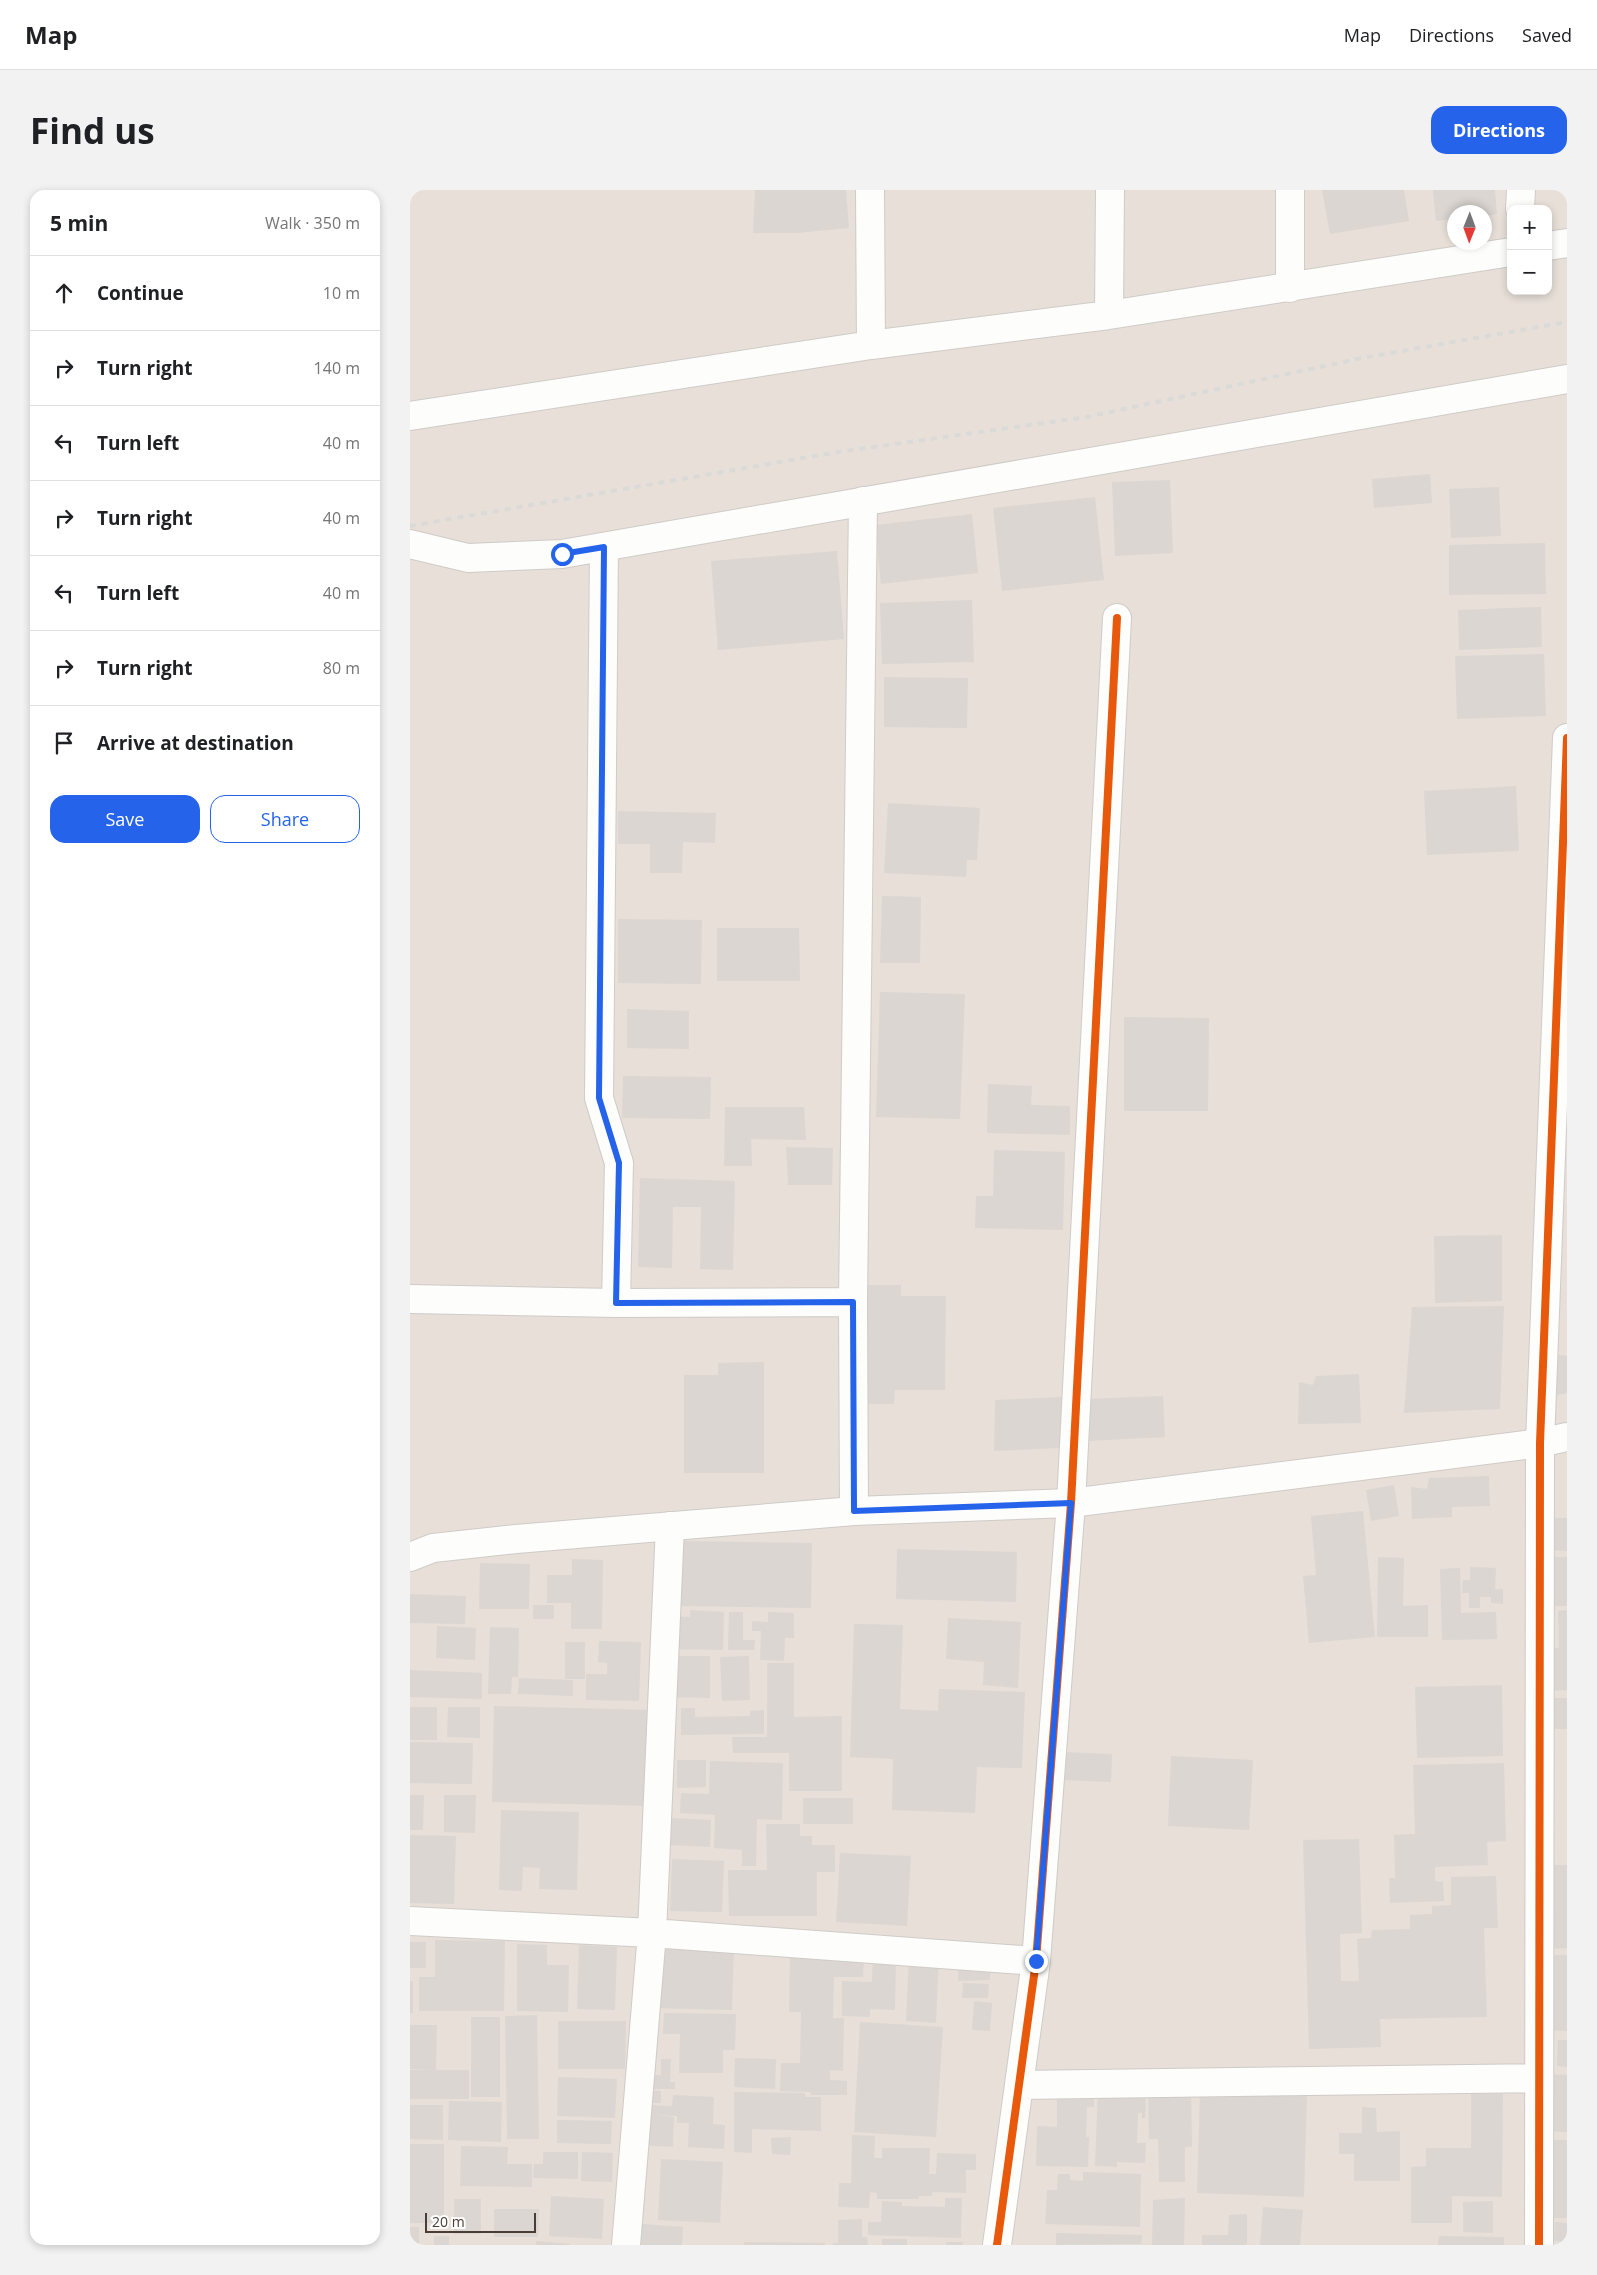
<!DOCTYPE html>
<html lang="en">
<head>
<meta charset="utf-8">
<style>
	body { margin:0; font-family:"Open Sans",sans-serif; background:#f2f2f2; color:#202124 }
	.controls { position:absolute; right:15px; top:15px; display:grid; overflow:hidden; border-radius:10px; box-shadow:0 2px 8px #0003 }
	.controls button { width:45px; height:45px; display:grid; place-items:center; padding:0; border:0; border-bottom:1px solid #e0e0e0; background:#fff; color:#202124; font:25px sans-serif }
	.compass { position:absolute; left:1037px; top:15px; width:45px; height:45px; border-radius:50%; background:#fff; box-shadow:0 2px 8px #0003; rotate:181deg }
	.scale { position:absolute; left:15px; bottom:12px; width:111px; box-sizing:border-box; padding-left:5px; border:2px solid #4a3d35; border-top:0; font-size:14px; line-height:18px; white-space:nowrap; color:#4a3d35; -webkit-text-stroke:4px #fff; paint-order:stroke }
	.stop { position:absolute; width:15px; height:15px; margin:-11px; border:4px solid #2563eb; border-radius:50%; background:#fff }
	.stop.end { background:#2563eb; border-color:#fff; box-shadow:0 1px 5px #0008 }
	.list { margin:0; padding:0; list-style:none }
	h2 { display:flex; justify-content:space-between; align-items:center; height:65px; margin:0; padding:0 20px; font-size:21px }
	h2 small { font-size:16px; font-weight:400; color:#757577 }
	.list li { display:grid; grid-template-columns:32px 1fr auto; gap:15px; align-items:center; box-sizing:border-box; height:75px; padding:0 20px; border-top:1px solid #e0e0e0 }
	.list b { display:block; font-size:19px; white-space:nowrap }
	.list em { font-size:16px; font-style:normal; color:#757577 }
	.actions { display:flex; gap:10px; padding:15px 20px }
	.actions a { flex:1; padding:11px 0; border:1px solid #2563eb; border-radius:15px; text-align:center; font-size:18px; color:#2563eb }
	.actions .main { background:#2563eb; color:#fff }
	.icon { flex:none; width:28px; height:28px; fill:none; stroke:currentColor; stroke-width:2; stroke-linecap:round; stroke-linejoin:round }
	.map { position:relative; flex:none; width:1157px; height:2055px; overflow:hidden; border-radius:15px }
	header { display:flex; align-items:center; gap:30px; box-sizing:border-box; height:70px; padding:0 25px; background:#fff; border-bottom:1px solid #e0e0e0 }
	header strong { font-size:24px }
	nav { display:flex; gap:28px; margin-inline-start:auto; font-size:18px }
	.intro { display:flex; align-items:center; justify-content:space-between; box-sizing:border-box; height:120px; padding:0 30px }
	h1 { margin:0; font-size:35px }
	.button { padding:12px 22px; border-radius:15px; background:#2563eb; color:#fff; font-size:18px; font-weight:700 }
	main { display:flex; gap:30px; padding:0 30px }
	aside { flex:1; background:#fff; border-radius:15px; box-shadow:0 2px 8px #0003 }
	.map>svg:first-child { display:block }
</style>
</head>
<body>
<header>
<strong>Map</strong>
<nav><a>Map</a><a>Directions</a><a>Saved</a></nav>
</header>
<div class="intro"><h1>Find us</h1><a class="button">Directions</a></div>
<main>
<aside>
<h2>5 min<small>Walk · 350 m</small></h2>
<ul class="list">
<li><svg class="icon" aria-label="ahead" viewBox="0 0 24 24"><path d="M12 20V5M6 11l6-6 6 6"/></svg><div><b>Continue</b></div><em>10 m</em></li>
<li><svg class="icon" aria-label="right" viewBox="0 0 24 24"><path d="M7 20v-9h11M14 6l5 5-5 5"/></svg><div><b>Turn right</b></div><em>140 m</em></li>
<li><svg class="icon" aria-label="left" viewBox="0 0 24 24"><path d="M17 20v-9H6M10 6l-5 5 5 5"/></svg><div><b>Turn left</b></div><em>40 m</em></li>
<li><svg class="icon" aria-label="right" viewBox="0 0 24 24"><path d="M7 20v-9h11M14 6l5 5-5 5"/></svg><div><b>Turn right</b></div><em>40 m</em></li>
<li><svg class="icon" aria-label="left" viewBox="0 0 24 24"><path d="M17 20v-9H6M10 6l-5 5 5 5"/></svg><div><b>Turn left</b></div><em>40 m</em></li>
<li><svg class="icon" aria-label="right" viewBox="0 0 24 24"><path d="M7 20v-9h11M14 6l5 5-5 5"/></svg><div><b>Turn right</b></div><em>80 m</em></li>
<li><svg class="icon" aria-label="arrive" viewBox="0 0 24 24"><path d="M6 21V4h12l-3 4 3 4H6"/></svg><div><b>Arrive at destination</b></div></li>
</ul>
<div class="actions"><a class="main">Save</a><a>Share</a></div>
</aside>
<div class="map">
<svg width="1157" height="2055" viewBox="0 0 1157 2055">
	<rect width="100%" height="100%" fill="#f2efec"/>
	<!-- residential -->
	<path fill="#e7dfd8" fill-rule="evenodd" d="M 0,0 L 1157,0 L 1157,2055 L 0,2055 ZM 1101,19 L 1138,19 L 1138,101 L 1101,101 ZM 1044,22 L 1074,22 L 1074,52 L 1044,52 Z"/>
	<!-- building -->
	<path fill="#dbd6d1" d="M 345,0 L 436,0 L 439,38 L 386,43 L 343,43 Z
		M 912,0 L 994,0 L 999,31 L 920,44 Z
		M 1023,0 L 1085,0 L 1087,24 L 1074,26 L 1074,22 L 1044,22 L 1044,29 L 1026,31 Z
		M 1020,284 L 1022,313 L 964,318 L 962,289 Z
		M 760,290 L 763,363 L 705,366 L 702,292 Z
		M 1089,297 L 1091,346 L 1041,348 L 1039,299 Z
		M 685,307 L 694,390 L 592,401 L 583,318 Z
		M 562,324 L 568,383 L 471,394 L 465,335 Z
		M 1135,353 L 1136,404 L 1039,405 L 1039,355 Z
		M 427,361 L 434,449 L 308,460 L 301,371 Z
		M 562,410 L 564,472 L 472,474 L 470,413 Z
		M 1131,417 L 1132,457 L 1049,460 L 1048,420 Z
		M 1134,464 L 1136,526 L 1047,529 L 1045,466 Z
		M 474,487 L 558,488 L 557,538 L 474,537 Z
		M 1106,596 L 1109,661 L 1017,665 L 1014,601 Z
		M 478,613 L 570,618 L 567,670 L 557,670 L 556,687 L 474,683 Z
		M 208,621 L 306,623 L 305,653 L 273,652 L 272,683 L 240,683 L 240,654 L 208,654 Z
		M 472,706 L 511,707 L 510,773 L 470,773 Z
		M 208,729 L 292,730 L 291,794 L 208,793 Z
		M 307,738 L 389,738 L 390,791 L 307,791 Z
		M 470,802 L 555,804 L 550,929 L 466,927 Z
		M 217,819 L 279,821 L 279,859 L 217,858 Z
		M 714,827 L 799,828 L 798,921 L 714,921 Z
		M 213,886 L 301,887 L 300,929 L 212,928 Z
		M 578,894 L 622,896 L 621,915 L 660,916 L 660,945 L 577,943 Z
		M 315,917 L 394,917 L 396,950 L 341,949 L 342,976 L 314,976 Z
		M 376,957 L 423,958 L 422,995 L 378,995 Z
		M 584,960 L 655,962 L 653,1040 L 565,1038 L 566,1006 L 583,1006 Z
		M 230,988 L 325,991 L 323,1080 L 290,1079 L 291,1017 L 263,1017 L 262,1078 L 228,1077 Z
		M 1092,1045 L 1092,1111 L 1025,1113 L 1024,1046 Z
		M 455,1095 L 491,1095 L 491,1106 L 536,1106 L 535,1200 L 485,1200 L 484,1214 L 454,1214 Z
		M 1094,1116 L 1090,1219 L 994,1223 L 1002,1117 Z
		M 1143,1164 L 1157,1166 L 1157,1203 L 1142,1206 Z
		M 354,1172 L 354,1283 L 274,1283 L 274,1185 L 308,1185 L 308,1173 Z
		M 949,1184 L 951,1233 L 888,1234 L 889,1192 L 903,1195 L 906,1186 Z
		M 753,1206 L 755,1247 L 677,1251 L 675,1209 Z
		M 652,1207 L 650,1258 L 584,1261 L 585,1210 Z
		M 1079,1286 L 1080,1316 L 1042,1317 L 1042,1327 L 1002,1329 L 1001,1297 L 1017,1299 L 1019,1288 Z
		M 984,1295 L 989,1326 L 961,1331 L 956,1300 Z
		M 953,1321 L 965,1447 L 899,1453 L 893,1386 L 906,1385 L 901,1326 Z
		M 1138,1328 L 1157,1328 L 1157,1361 L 1137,1360 Z
		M 270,1351 L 402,1353 L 401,1418 L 269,1416 Z
		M 487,1359 L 607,1362 L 606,1412 L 486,1409 Z
		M 968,1367 L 994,1368 L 993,1416 L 1018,1415 L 1018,1447 L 967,1447 Z
		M 1141,1367 L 1157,1367 L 1157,1416 L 1141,1416 Z
		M 162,1369 L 193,1370 L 192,1439 L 161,1439 L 161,1413 L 137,1413 L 137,1385 L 162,1385 Z
		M 70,1373 L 120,1374 L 119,1419 L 69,1419 Z
		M 1060,1377 L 1086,1378 L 1085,1399 L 1093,1399 L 1093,1414 L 1081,1413 L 1081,1407 L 1070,1407 L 1070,1418 L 1059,1418 L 1059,1403 L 1052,1403 L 1053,1390 L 1060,1390 Z
		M 1050,1378 L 1051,1423 L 1086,1422 L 1087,1449 L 1032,1450 L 1030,1379 Z
		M 0,1404 L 56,1406 L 55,1434 L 0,1433 Z
		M 123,1415 L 144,1415 L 144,1429 L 123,1429 Z
		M 280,1420 L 314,1422 L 313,1460 L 258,1459 L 259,1426 L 280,1427 Z
		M 1157,1420 L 1157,1500 L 1138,1501 L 1137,1458 L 1149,1458 L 1148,1421 Z
		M 319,1422 L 333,1422 L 333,1450 L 345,1450 L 344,1460 L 318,1460 Z
		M 358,1422 L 384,1423 L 384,1448 L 375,1448 L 374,1471 L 350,1470 L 351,1441 L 342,1441 L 342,1431 L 358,1432 Z
		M 538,1428 L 611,1432 L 608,1498 L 573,1495 L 574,1472 L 536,1469 Z
		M 444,1434 L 493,1435 L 490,1519 L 528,1521 L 529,1499 L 615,1502 L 612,1578 L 567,1577 L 565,1623 L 482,1620 L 483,1569 L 440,1567 Z
		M 27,1436 L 66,1438 L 65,1470 L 26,1468 Z
		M 80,1437 L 109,1438 L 108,1487 L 102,1487 L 101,1504 L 78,1504 Z
		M 189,1451 L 231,1452 L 229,1511 L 176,1510 L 176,1484 L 197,1484 L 197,1473 L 188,1472 Z
		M 155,1452 L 175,1452 L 175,1489 L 155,1489 Z
		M 260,1466 L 300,1466 L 300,1508 L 261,1507 Z
		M 339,1466 L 340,1510 L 312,1511 L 310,1467 Z
		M 357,1473 L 384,1473 L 384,1527 L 432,1526 L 432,1601 L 379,1601 L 379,1563 L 323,1563 L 322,1547 L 357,1547 Z
		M 0,1480 L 72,1483 L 72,1509 L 0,1507 Z
		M 109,1488 L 163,1490 L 163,1506 L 108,1504 Z
		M 1092,1495 L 1093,1566 L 1007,1568 L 1005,1497 Z
		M 1137,1508 L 1157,1508 L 1157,1539 L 1137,1539 Z
		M 84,1516 L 242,1520 L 240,1616 L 82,1612 Z
		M 0,1517 L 27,1517 L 27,1550 L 0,1550 Z
		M 38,1517 L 70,1517 L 70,1548 L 37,1547 Z
		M 271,1518 L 285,1518 L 285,1527 L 340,1526 L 340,1521 L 354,1520 L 354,1544 L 271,1545 Z
		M 0,1552 L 63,1553 L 62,1594 L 0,1593 Z
		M 654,1562 L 702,1564 L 701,1592 L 653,1590 Z
		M 761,1566 L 843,1570 L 839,1640 L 758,1636 Z
		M 267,1570 L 296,1570 L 296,1597 L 267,1598 Z
		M 300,1571 L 373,1573 L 372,1630 L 347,1629 L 346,1676 L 332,1676 L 332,1660 L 304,1658 L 305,1625 L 270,1623 L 271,1603 L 299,1604 Z
		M 1094,1573 L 1096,1651 L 1077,1652 L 1078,1675 L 1025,1677 L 1025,1691 L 1033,1692 L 1034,1711 L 980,1713 L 979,1688 L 985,1688 L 984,1645 L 1005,1644 L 1003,1575 Z
		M 0,1605 L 14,1605 L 13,1640 L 0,1640 Z
		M 34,1605 L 66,1605 L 65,1643 L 34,1642 Z
		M 393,1608 L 443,1608 L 443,1634 L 393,1634 Z
		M 91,1620 L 169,1622 L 167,1700 L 129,1699 L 130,1678 L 113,1677 L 112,1701 L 89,1700 Z
		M 260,1628 L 301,1630 L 300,1657 L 259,1655 Z
		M 356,1634 L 390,1634 L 390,1646 L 402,1646 L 402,1655 L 425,1655 L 425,1682 L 407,1682 L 407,1726 L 319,1726 L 318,1680 L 357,1680 Z
		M 0,1645 L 46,1646 L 44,1714 L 0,1713 Z
		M 949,1649 L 952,1743 L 930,1744 L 931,1791 L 949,1791 L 947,1749 L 961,1748 L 962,1740 L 1000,1739 L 1000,1725 L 1022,1724 L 1022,1716 L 1041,1715 L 1041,1687 L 1086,1686 L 1088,1738 L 1074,1738 L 1077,1827 L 970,1829 L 971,1857 L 899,1859 L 893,1650 Z
		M 430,1663 L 501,1666 L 497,1736 L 426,1732 Z
		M 262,1669 L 314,1671 L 312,1722 L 260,1721 Z
		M 1137,1675 L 1157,1675 L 1157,1758 L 1138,1759 Z
		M 25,1750 L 95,1751 L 94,1821 L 9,1821 L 9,1787 L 25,1787 Z
		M 0,1752 L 16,1752 L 16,1778 L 0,1778 Z
		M 107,1754 L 137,1755 L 137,1775 L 159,1775 L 158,1822 L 107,1821 Z
		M 244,1754 L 324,1757 L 322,1820 L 243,1818 Z
		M 169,1755 L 207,1757 L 205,1820 L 167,1819 Z
		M 380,1763 L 454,1764 L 453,1787 L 424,1787 L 423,1828 L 434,1828 L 433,1881 L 420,1880 L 420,1890 L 437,1891 L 437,1905 L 401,1905 L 401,1902 L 370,1901 L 371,1873 L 390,1873 L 391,1822 L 379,1822 Z
		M 463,1763 L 486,1764 L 485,1820 L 460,1819 L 460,1827 L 432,1826 L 432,1791 L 462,1792 Z
		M 499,1765 L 529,1767 L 526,1833 L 496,1831 Z
		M 1138,1765 L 1157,1765 L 1157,1841 L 1136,1840 Z
		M 548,1772 L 580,1772 L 580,1790 L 548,1791 Z
		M 0,1791 L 3,1791 L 3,1823 L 0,1823 Z
		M 553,1793 L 579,1794 L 578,1808 L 552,1808 Z
		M 564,1811 L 582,1813 L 580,1841 L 562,1840 Z
		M 254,1823 L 326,1824 L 325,1860 L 313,1860 L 313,1883 L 269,1883 L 270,1844 L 253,1844 Z
		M 127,1825 L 129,1949 L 97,1949 L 95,1826 Z
		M 61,1827 L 90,1827 L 90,1907 L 61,1907 Z
		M 148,1831 L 216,1831 L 215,1879 L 148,1879 Z
		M 450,1832 L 533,1837 L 526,1947 L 444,1942 Z
		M 0,1835 L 27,1835 L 26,1880 L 59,1880 L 59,1909 L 0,1909 L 0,1880 L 22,1880 L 0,1879 Z
		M 1148,1850 L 1157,1850 L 1157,1877 L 1147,1876 Z
		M 325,1868 L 366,1869 L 365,1899 L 324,1897 Z
		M 251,1869 L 261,1869 L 260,1892 L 265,1892 L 265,1899 L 244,1899 L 244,1885 L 251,1885 Z
		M 1136,1884 L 1157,1885 L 1157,1942 L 1135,1941 Z
		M 148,1887 L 207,1889 L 205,1928 L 147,1926 Z
		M 688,1897 L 736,1898 L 735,1928 L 732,1928 L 732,1923 L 728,1923 L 727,1953 L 736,1953 L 735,1973 L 707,1972 L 707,1977 L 685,1976 Z
		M 781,1898 L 782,1957 L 775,1957 L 775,1992 L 749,1992 L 748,1949 L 739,1949 L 738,1899 Z
		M 647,1899 L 684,1900 L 684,1917 L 677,1917 L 676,1947 L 679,1947 L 678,1977 L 626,1976 L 627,1936 L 647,1937 Z
		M 233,1900 L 251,1901 L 251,1913 L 233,1913 Z
		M 324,1902 L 395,1903 L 395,1907 L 411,1907 L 411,1941 L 342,1939 L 342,1963 L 324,1962 Z
		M 790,1902 L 897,1905 L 894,2007 L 787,2003 Z
		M 1061,1904 L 1093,1904 L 1092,2007 L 1042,2006 L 1042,2033 L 1001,2033 L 1001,1977 L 1016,1976 L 1016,1958 L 1061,1958 Z
		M 263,1905 L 304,1907 L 303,1934 L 315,1935 L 314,1959 L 278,1957 L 279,1933 L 267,1933 L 267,1926 L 245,1925 L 264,1927 L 263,1957 L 227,1955 L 229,1925 L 241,1926 L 241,1915 L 262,1916 Z
		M 39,1911 L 92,1912 L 91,1952 L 38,1950 Z
		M 0,1915 L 33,1915 L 33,1950 L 0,1949 Z
		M 952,1917 L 966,1918 L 967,1942 L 990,1941 L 990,1991 L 944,1991 L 944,1964 L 929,1964 L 929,1943 L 952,1943 Z
		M 147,1930 L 202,1931 L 201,1954 L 147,1953 Z
		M 442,1945 L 465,1946 L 464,1968 L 472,1968 L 472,1958 L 520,1958 L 519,1984 L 526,1984 L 527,1963 L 566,1964 L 566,1980 L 556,1980 L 556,2003 L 522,2002 L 522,2006 L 509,2006 L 509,2009 L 467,2009 L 467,2003 L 460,2002 L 459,2018 L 428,2017 L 429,1993 L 441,1993 Z
		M 381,1947 L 380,1965 L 362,1964 L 361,1948 Z
		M 1136,1950 L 1157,1950 L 1157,2028 L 1136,2028 Z
		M 0,1954 L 34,1954 L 34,2033 L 0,2033 Z
		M 51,1956 L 98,1957 L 97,1974 L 122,1974 L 122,1997 L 50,1996 Z
		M 133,1962 L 168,1962 L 168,1989 L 123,1988 L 124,1974 L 133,1974 Z
		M 172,1962 L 203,1963 L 202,1992 L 171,1991 Z
		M 251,1969 L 313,1972 L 310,2033 L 248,2030 Z
		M 673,1982 L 731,1984 L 730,2037 L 635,2034 L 637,2000 L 647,2000 L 648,1984 L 660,1984 L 660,1990 L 673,1991 Z
		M 141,2006 L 194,2009 L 192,2049 L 139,2046 Z
		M 535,2008 L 552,2008 L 551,2048 L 458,2045 L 458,2032 L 471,2032 L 472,2011 L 492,2012 L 492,2016 L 535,2017 Z
		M 775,2008 L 774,2055 L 742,2055 L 743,2010 Z
		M 44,2009 L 71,2009 L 71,2044 L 44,2044 Z
		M 1083,2011 L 1083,2043 L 1053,2042 L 1053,2012 Z
		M 853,2017 L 893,2020 L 890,2055 L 850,2055 Z
		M 84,2019 L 129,2019 L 128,2047 L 84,2047 Z
		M 837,2024 L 837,2055 L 792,2055 L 792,2045 L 818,2045 L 819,2025 Z
		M 452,2029 L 452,2047 L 457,2047 L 458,2055 L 423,2055 L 423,2053 L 428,2053 L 428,2030 Z
		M 1145,2032 L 1157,2033 L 1157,2052 L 1144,2051 Z
		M 232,2034 L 273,2037 L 272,2055 L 231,2055 Z
		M 0,2037 L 9,2037 L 9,2055 L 0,2055 Z
		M 646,2043 L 732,2045 L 731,2054 L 646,2055 Z
		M 24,2046 L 39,2046 L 39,2055 L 24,2055 Z
		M 1029,2046 L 1094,2047 L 1094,2055 L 1028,2055 Z
		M 472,2049 L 497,2049 L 497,2055 L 472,2055 Z
		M 126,2051 L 160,2054 L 160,2055 L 126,2055 Z
		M 334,2052 L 415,2053 L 415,2055 L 334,2055 Z
		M 536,2052 L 553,2052 L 553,2055 L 536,2055 Z"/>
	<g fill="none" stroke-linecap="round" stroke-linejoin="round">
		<defs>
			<path id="minor" d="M 460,0 L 461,155
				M 880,0 L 880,98
				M 1110,19 L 1111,0
				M 1138,56 L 1157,53
				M 699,125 L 700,0
				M 0,226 L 461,155 L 699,125 L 1101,62
				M 194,357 L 189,908 L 209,973 L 206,1113
				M 0,1109 L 206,1113 L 443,1112 L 444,1321
				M 443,1112 L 453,311
				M 0,1731 L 242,1743 L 626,1771
				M 609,1895 L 1129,1888
				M 216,2055 L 242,1743 L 260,1336
				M 587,2055 L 626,1771 L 661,1313 L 707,428
				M 1129,2055 L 1130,1253 L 1157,548"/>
			<path id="tertiary" d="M 0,354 L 58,368 L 152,364 L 1157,189
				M 0,1367 L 23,1358 L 106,1349 L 444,1321 L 661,1313 L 1130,1253 L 1157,1247"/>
		</defs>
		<!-- minor casing -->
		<use href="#minor" stroke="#cfcbc7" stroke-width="30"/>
		<!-- tertiary casing -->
		<use href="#tertiary" stroke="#cfcbc7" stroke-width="30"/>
		<!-- minor -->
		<use href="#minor" stroke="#fdfdfc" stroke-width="28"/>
		<!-- tertiary -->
		<use href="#tertiary" stroke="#fdfdfc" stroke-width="28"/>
		<!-- rail -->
		<path stroke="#dadad9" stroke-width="4" stroke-dasharray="6 6" stroke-linecap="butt" d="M 0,336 L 428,262 L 677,227 L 952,168 L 1157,132"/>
		<defs>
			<path id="cycleway" d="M 587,2055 L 626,1771 L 661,1313 L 707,428
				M 1129,2055 L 1130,1253 L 1157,548"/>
		</defs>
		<!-- cycleway casing -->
		<use href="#cycleway" stroke="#fff" stroke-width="11"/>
		<!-- cycleway -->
		<use href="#cycleway" stroke="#e8590c" stroke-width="8"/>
	</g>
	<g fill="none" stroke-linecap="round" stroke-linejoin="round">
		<!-- route -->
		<path stroke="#2563eb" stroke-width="6" d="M 152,364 L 194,357 L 189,908 L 209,973 L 206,1113 L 443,1112 L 444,1321 L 661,1313 L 626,1771"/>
	</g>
</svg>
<div class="controls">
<button>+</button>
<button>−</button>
</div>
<svg class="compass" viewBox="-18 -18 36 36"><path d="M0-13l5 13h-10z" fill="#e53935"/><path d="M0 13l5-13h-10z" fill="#757577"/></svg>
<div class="scale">20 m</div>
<div class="stop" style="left:152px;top:364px"></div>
<div class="stop end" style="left:626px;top:1771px"></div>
</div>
</main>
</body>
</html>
